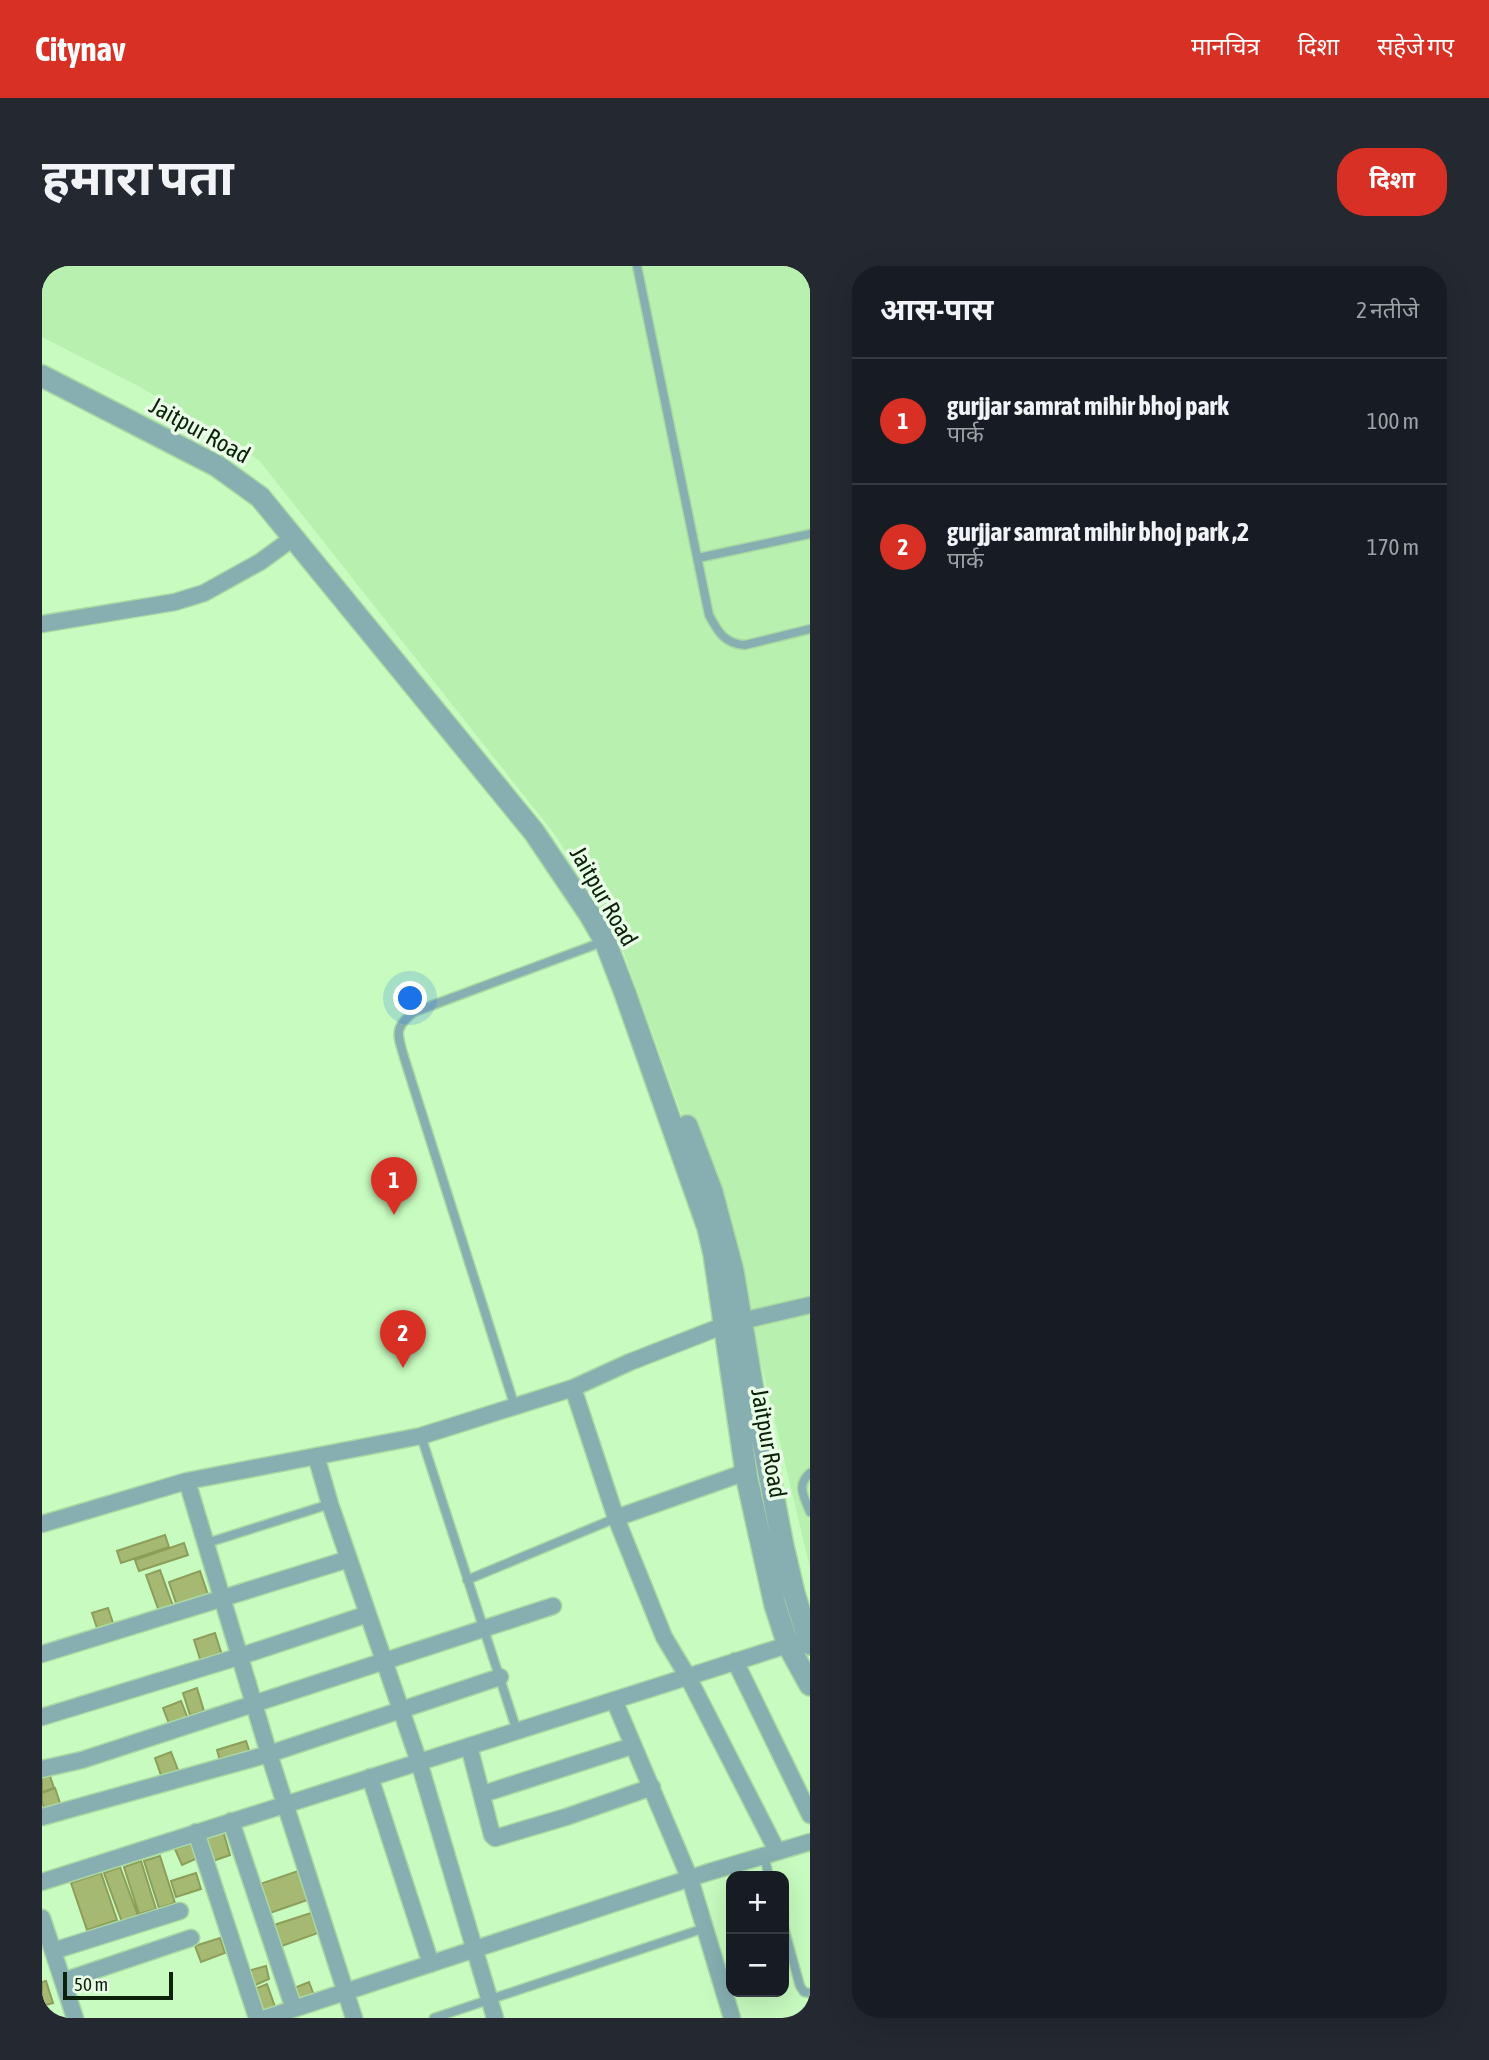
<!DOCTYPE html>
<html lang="hi">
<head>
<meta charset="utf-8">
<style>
	body { margin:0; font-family:"Asap Condensed","Noto Sans Devanagari",sans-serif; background:#242831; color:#f1f3f6 }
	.controls { position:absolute; right:21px; bottom:21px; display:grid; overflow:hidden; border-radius:14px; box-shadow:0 7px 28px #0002 }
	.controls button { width:63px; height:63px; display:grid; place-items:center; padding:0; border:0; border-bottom:2px solid #363941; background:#171b24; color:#f1f3f6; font:35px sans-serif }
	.scale { position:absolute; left:21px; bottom:18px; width:110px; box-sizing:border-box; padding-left:7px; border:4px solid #0e220b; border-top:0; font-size:19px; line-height:24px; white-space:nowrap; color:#0e220b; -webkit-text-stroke:5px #eaffe7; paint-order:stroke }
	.you { position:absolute; left:369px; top:733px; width:24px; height:24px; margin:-18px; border:5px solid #fff; border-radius:50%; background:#1a73e8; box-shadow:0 0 0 10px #1a73e833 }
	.badge { display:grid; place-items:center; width:46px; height:46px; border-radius:50%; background:#d93025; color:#fff; font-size:23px; font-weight:700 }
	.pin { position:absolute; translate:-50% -58px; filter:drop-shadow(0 2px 4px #0008) }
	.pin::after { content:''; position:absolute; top:37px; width:24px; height:21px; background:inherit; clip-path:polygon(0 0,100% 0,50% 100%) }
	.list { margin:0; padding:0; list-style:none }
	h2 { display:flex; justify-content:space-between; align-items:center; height:91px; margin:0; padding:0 28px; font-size:30px }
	h2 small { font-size:23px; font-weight:400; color:#9ea1a6 }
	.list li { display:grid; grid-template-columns:46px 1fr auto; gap:21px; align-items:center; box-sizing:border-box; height:126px; padding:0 28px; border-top:2px solid #363941 }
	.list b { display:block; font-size:26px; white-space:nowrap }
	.list p { margin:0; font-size:23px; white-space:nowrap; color:#9ea1a6 }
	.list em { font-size:23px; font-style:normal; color:#9ea1a6 }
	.map { position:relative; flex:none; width:768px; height:1752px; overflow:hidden; border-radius:28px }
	header { display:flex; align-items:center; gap:42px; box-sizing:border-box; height:98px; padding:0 35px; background:#d93025; color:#fff }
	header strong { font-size:33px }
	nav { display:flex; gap:38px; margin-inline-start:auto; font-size:24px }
	.intro { display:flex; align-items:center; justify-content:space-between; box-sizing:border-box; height:168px; padding:0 42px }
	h1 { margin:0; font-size:49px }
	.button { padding:18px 32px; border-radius:28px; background:#d93025; color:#fff; font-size:24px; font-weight:700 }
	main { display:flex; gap:42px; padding:0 42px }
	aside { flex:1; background:#171b24; border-radius:28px; box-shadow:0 7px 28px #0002 }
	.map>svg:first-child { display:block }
</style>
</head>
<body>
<header>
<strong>Citynav</strong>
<nav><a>मानचित्र</a><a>दिशा</a><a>सहेजे गए</a></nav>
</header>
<div class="intro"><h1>हमारा पता</h1><a class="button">दिशा</a></div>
<main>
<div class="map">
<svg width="768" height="1752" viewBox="0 0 768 1752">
	<rect width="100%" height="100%" fill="#c7fbbf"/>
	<!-- built -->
	<path fill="#b8f0af" d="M 0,0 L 768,0 L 768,1302 L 700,1017 L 576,671 L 514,570 L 217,194 L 102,123 L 0,71 Z"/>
	<!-- building -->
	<path fill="#a6b973" stroke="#8c9e59" stroke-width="2" d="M 123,1269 L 127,1281 L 79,1297 L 75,1285 Z
		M 142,1277 L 146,1289 L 97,1305 L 93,1294 Z
		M 118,1304 L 132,1343 L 118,1348 L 104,1309 Z
		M 158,1305 L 166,1329 L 135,1340 L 127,1316 Z
		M 66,1342 L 73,1363 L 57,1368 L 50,1347 Z
		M 173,1367 L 180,1389 L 159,1396 L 152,1374 Z
		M 155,1422 L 162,1445 L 148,1449 L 141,1427 Z
		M 139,1435 L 146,1453 L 128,1460 L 121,1442 Z
		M 204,1475 L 209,1490 L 179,1498 L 175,1484 Z
		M 129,1486 L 138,1509 L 121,1515 L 113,1492 Z
		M 6,1504 L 12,1522 L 0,1526 L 0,1506 Z
		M 13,1522 L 20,1543 L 5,1549 L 0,1536 L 0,1527 Z
		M 181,1565 L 188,1589 L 171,1595 L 164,1573 Z
		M 152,1577 L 158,1591 L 140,1599 L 133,1583 Z
		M 118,1590 L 133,1637 L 117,1642 L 102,1595 Z
		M 99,1595 L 114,1643 L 97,1648 L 82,1601 Z
		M 78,1601 L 96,1650 L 80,1656 L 62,1607 Z
		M 259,1604 L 268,1633 L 225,1648 L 215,1619 Z
		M 59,1607 L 75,1654 L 45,1664 L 29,1617 Z
		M 154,1607 L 159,1623 L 134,1631 L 129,1615 Z
		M 269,1647 L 276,1667 L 237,1681 L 229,1660 Z
		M 178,1672 L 183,1687 L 159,1696 L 153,1680 Z
		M 224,1700 L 227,1713 L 211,1720 L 206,1705 Z
		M 4,1715 L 11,1737 L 0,1740 L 0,1716 Z
		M 267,1716 L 273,1732 L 257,1737 L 252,1722 Z
		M 225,1718 L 233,1741 L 221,1746 L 213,1723 Z"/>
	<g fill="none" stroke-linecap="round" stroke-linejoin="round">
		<defs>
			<path id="service" d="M 595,0 L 667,349 C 676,366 683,378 703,379 L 768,363
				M 656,292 L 768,268
				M 473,1141 L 362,791 C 355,768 352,761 372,746 L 563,675
				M 379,1170 L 475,1465
				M 768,1207 C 754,1219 762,1231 768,1246
				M 165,1277 L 288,1238
				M 425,1314 L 574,1252
				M 722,1590 L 727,1610
				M 742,1662 L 758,1720 L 762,1726 L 768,1727
				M 392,1752 L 663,1662"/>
			<path id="minor" d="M 0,358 L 133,336 L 162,327 L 218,296 L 251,272
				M 531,1122 L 574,1252 L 622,1371 L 646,1411 L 735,1585
				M 274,1190 L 288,1238 L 377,1496 L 453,1752
				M 145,1215 L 227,1488 L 312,1752
				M 574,1252 L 704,1206
				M 0,1258 L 145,1215 L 379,1170 L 531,1122 L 588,1096 L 683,1059 L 768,1039
				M 0,1388 L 307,1293
				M 693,1395 L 768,1549
				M 572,1434 L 648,1613 L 690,1752
				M 0,1451 L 199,1390 L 326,1348
				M 427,1480 L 450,1569 L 453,1572 L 524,1551 L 610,1521
				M 0,1503 L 40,1494 L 511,1340
				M 328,1511 L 389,1698
				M 441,1528 L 590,1480
				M 0,1551 L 227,1488 L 458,1411
				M 189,1555 L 252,1743
				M 154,1566 L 215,1752
				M 0,1616 L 755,1376
				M 0,1652 L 33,1752
				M 11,1685 L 138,1645
				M 21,1715 L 149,1672
				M 224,1752 L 667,1606 L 768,1576"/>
			<path id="tertiary" d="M 0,110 L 175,200 L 218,231 L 492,566 L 548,649 L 563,675 L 583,727 L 666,962 L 672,988 L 705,1213 L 733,1339 L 746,1379 L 768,1419
				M 645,860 L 670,926 L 691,1005 L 711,1124 L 741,1280 L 752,1327 L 768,1378"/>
		</defs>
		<!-- service casing -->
		<use href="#service" stroke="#a9d8a2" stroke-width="11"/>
		<!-- minor casing -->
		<use href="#minor" stroke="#a9d8a2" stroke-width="19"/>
		<!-- tertiary casing -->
		<use href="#tertiary" stroke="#a9d8a2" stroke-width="24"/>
		<!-- service -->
		<use href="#service" stroke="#87afb2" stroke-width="8"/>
		<!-- minor -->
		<use href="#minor" stroke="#87afb2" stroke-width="16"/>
		<!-- tertiary -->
		<use href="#tertiary" stroke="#87afb2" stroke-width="21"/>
	</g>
	<g text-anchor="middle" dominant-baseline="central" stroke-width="7" stroke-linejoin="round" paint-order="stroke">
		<!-- street labels -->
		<g font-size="24" fill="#0e220b" stroke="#eaffe7">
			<text transform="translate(158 164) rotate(29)">Jaitpur Road</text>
			<text transform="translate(562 630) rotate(60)">Jaitpur Road</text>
			<text transform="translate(727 1177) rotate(80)">Jaitpur Road</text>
		</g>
	</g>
</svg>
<div class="controls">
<button>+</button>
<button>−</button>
</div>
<div class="scale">50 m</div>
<div class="you"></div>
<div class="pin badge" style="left:352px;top:949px">1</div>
<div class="pin badge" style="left:361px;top:1102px">2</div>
</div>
<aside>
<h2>आस-पास<small>2 नतीजे</small></h2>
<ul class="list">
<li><span class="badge">1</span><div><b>gurjjar samrat mihir bhoj park</b><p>पार्क</p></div><em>100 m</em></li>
<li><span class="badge">2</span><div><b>gurjjar samrat mihir bhoj park ,2</b><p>पार्क</p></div><em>170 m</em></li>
</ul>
</aside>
</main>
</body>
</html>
